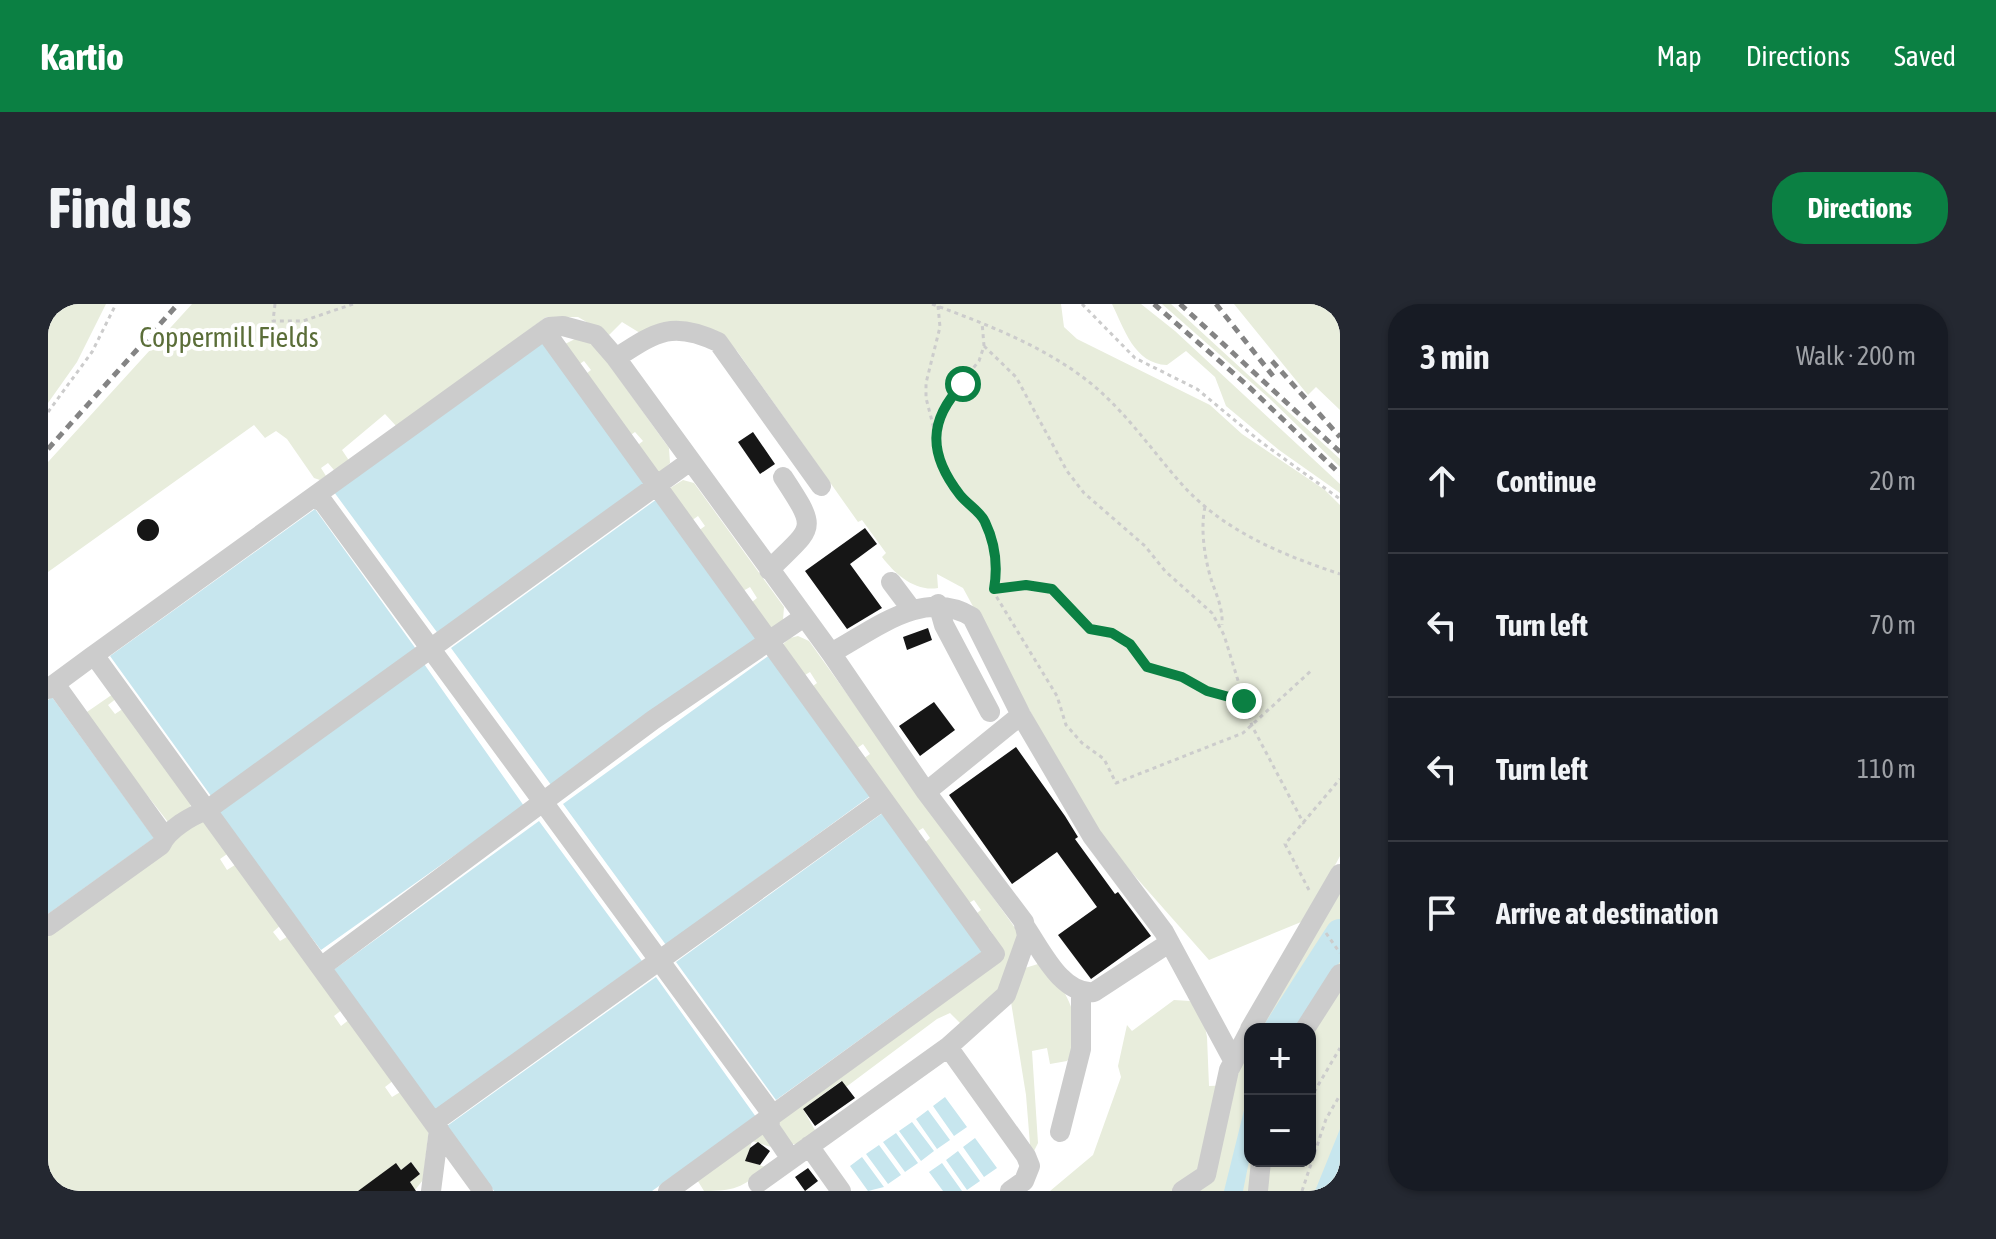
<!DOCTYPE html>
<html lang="en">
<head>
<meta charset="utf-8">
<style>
	body { margin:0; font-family:"Asap Condensed",sans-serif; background:#242831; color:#f1f3f6 }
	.controls { position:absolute; right:24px; bottom:24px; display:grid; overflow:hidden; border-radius:16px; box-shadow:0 2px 6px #0004 }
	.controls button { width:72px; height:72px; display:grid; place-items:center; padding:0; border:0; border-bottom:2px solid #363941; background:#171b24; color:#f1f3f6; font:40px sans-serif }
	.stop { position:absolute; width:24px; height:24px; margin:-18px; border:6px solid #0b8043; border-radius:50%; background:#fff }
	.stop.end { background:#0b8043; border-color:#fff; box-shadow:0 2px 8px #0008 }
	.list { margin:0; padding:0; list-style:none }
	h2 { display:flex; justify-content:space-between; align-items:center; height:104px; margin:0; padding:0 32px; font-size:34px }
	h2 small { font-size:26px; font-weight:400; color:#9ea1a6 }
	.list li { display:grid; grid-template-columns:52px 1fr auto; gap:24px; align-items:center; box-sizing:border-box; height:144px; padding:0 32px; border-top:2px solid #363941 }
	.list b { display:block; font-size:30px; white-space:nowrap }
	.list em { font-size:26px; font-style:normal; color:#9ea1a6 }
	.icon { flex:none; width:44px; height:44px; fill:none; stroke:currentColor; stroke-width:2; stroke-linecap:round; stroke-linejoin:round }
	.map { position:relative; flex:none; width:1292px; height:887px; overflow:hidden; border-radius:32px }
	header { display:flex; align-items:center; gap:48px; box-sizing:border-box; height:112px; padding:0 40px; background:#0b8043; color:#fff }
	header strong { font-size:38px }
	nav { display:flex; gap:44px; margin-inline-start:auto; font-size:28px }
	.intro { display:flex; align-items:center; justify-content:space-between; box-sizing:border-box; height:192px; padding:0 48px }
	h1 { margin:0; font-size:56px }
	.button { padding:20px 36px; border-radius:32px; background:#0b8043; color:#fff; font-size:28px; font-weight:700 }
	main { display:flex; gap:48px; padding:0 48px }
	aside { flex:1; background:#171b24; border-radius:32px; box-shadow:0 2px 6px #0004 }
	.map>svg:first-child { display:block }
</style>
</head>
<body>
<header>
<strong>Kartio</strong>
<nav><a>Map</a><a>Directions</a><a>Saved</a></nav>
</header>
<div class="intro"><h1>Find us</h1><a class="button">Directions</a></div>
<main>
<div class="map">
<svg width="1292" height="887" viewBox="0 0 1292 887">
	<rect width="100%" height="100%" fill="#fff"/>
	<!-- green -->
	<path fill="#e8eddc" d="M 5,0 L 58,0 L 29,58 L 0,99 L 0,9 Z
		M 144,0 L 1013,0 L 1016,23 L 1029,35 L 1162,101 L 1194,130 L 1277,186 L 1292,201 L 1292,552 L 1258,616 L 1161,656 L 1048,528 L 915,284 L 889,270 L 890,284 C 867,288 847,270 834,253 L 838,249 L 814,216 L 810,218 L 689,47 L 667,30 L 592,29 L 574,18 L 561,31 L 530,13 L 498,13 L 350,124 L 337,110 L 294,146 L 302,158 L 286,166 L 280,159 L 273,164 L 278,172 L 272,176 L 266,174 L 239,135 L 228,127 L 217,134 L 206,121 L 0,268 L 0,158 Z
		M 1064,0 L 1093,0 L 1127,27 L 1292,180 L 1292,189 L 1231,146 L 1178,102 L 1167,73 L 1138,47 L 1119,61 C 1086,60 1076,24 1064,0 Z
		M 1114,0 L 1123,0 L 1292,155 L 1292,163 L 1221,94 Z
		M 1186,0 L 1292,0 L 1292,106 L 1268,83 L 1260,91 Z
		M 527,35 L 541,38 L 552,48 L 621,144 L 622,159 L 607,174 L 586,144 L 595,137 L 587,128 L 578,134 L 534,73 L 543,66 L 536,57 L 527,63 L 513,42 Z
		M 635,176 L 646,179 L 736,303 L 735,316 L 724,324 L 699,302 L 709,294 L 702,283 L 690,290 L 646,230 L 657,222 L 650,212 L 639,220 L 616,188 Z
		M 750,332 L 761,337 L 970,628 L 970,639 L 943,701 L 913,720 L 902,709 L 889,715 L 798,783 L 793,777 L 755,805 L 768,828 L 751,840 L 743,840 L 729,816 L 952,642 L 941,624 L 931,622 L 924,613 L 933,606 L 926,596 L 916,602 L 873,542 L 882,534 L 875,524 L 865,530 L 812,457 L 822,450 L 815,440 L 805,447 L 761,385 L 769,379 L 762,368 L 752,374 L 733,342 L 742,334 Z
		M 65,390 L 69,394 L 60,401 L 67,410 L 76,404 L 143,497 L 142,506 L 120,518 L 36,410 Z
		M 156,514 L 182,548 L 172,555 L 179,566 L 190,559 L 234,620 L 225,628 L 232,637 L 242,631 L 295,705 L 286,712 L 293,722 L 302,715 L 346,776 L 337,783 L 344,793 L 354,787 L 381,824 L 375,876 L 367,886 L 362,878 L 372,870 L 363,858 L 353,866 L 348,860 L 310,887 L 0,887 L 0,627 Z
		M 1292,588 L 1292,887 L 1002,887 L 1045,851 L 1073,773 L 1070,762 L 1079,721 L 1084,727 L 1126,696 L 1142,697 L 1156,718 L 1159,733 L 1161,782 L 1186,781 L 1202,738 L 1202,857 L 1262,857 L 1262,725 L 1210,725 Z
		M 990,660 C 1019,678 1041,728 1019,757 L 1002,760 L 999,744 L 984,747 L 990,839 L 983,853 L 978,791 L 963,698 L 977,664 Z
		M 715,826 L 723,843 L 704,837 L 698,856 L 717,863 C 696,884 685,887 656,887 L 648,874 Z"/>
	<!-- water -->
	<path fill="#c7e6ee" d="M 494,35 L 600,178 L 391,331 L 286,188 Z
		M 609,195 L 712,335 L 506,485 L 403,344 Z
		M 267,205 L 368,345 L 163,492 L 62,352 Z
		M 723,350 L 825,490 L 618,641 L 515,500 Z
		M 374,357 L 476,502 L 273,646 L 166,507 Z
		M 4,393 L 106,534 L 0,610 L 0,396 Z
		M 836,508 L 936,646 L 728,796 L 628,658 Z
		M 491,517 L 594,657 L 386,808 L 284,667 Z
		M 1278,637 L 1287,648 L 1238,725 L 1225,725 Z
		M 608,673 L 708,813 L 604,887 L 446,887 L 399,822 Z
		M 1202,782 L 1202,852 L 1195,887 L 1176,887 Z
		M 897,793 L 919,823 L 906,832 L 885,802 Z
		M 880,806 L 902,836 L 889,845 L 868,815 Z
		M 864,818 L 886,847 L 873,857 L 851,827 Z
		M 1292,825 L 1292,887 L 1267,887 Z
		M 848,829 L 870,859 L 857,868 L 835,838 Z
		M 927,834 L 949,864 L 936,873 L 915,843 Z
		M 831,841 L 853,871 L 840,880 L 818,850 Z
		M 910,847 L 932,877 L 919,886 L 898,856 Z
		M 814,853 L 836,883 L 820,887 L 802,862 Z
		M 894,859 L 914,887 L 895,887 L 881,868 Z"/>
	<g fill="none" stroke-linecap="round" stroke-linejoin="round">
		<!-- river -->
		<path stroke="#c7e6ee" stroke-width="30" d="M 1231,725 L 1292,630"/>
	</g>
	<!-- building -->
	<path fill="#161616" d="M 705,128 L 727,160 L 712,170 L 690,138 Z
		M89 226a11 11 0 1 1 22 0a11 11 0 1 1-22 0Z
		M 817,224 L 829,240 L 802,260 L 834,304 L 799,325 L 757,267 Z
		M 880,324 L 884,336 L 859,346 L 855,333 Z
		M 886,398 L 907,426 L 872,452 L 851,422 Z
		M 968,443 L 1017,512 L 1030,533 L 1027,535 L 1067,590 L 1070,588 L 1103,632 L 1043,675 L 1010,631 L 1049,603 L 1009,548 L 964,580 L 901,491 Z
		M 794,777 L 807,794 L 767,822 L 755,805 Z
		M 710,838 L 722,847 L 712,861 L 697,857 L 702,844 Z
		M 363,858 L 372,870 L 362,878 L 368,887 L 310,887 L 348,859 L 353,866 Z
		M 760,864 L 770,877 L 757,887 L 747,873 Z"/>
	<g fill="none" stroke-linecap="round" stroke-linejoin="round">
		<!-- path -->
		<path stroke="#ccc" stroke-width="3" stroke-dasharray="4 4" stroke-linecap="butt" d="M 227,0 L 225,17 L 255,17 L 305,0
			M 884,0 C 940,21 999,43 1046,82 C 1079,110 1103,145 1131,177 C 1173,226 1232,250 1292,270
			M 1034,0 L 1087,54 L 1149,85 L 1213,138 L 1292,195
			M 890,2 L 892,23 L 878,79 L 878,94 L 898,171 L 925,206 L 936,214 L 949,259 L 948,292 L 1009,392 L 1018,421 L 1034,439 L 1056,455 L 1068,479 L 1195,429 L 1265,365
			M 936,42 L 968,73 L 1019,167 L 1036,189 L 1097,242 L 1117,267 L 1164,309 L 1176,331 L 1204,422 L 1256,520
			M 0,108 L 44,48 L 68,0
			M 886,123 L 900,95 L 931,57 L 936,42 L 934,18
			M 1157,203 C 1152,225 1157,257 1164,278 C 1169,292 1175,305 1174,321
			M 947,285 L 978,281 L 1004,285 L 1042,325 L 1064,329 L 1082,340 L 1099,363 L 1134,373 L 1159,387 L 1196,397
			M 1261,586 L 1237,540 L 1292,475
			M 1278,629 L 1292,649
			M 1262,795 L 1292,744
			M 1254,887 L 1278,815 L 1292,791"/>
		<!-- minor -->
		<path stroke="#ccc" stroke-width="20" d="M 497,27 L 947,650 L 620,887
			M 568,54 C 608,28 624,16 670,38 L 773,182
			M 266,194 L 275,198 L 721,806 L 722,824 L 743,855
			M 721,266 C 766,221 771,228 735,173
			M 843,278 L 864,306
			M 890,300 L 896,321 L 942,408
			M 783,349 C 826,326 876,283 924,313 L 973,411 L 1044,532 L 1116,628 L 1185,756
			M 46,351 L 501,23 L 515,22 L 548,31 L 568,54 L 783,349 L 878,488 L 976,618 L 979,632 L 958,691 L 900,743 L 710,879
			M 7,380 L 117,533
			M 0,385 L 46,351 L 435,887
			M 878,488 L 973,411
			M 976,621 C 993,645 1013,691 1046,688 L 1121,639
			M 0,622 L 113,541 C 120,525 143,512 159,506 L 641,158
			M 273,663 L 605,416 L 756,313
			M 1202,725 L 1292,570
			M 1257,725 L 1292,670
			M 900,743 L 978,852 L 982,862 L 976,877 L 962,887
			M 386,818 L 835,496
			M 1012,828 L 1033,745 L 1033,689
			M 761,842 L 793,887
			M 383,887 L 391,825
			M 1134,887 L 1158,871 L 1181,766 L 1202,726
			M 1210,887 L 1213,857"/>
		<!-- rail -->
		<path stroke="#848484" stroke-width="5" stroke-dasharray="8 6" stroke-linecap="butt" d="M 1106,0 L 1199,81 L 1292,170
			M 1132,0 L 1292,148
			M 1168,0 L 1225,72
			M 1224,57 L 1292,133
			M 0,145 L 130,0"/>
	</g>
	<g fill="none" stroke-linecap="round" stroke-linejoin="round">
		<!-- route -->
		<path stroke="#0b8043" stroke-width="10" d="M 915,80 C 880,116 880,150 912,191 C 919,200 933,208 937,218 C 947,239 950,262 946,285 L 978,281 L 1004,285 L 1042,325 L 1064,329 L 1082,340 L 1099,363 L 1134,373 L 1159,387 L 1196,397"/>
	</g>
	<g text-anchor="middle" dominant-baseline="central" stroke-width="8" stroke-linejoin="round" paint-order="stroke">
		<!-- park labels -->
		<g font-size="28" fill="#5b6e39" stroke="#fff">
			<text x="181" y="33">Coppermill Fields</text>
		</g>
	</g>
</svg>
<div class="controls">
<button>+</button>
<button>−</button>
</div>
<div class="stop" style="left:915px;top:80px"></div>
<div class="stop end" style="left:1196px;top:397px"></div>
</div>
<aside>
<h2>3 min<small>Walk · 200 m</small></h2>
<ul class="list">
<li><svg class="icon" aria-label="ahead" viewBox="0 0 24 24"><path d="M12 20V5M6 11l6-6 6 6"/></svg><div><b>Continue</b></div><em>20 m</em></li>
<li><svg class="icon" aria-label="left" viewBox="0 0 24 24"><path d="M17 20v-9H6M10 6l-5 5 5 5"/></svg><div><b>Turn left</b></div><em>70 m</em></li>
<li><svg class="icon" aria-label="left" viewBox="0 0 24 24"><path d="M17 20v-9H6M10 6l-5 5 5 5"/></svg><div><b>Turn left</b></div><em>110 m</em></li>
<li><svg class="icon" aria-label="arrive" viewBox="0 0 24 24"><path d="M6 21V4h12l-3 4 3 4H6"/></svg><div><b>Arrive at destination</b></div></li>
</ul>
</aside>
</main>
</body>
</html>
